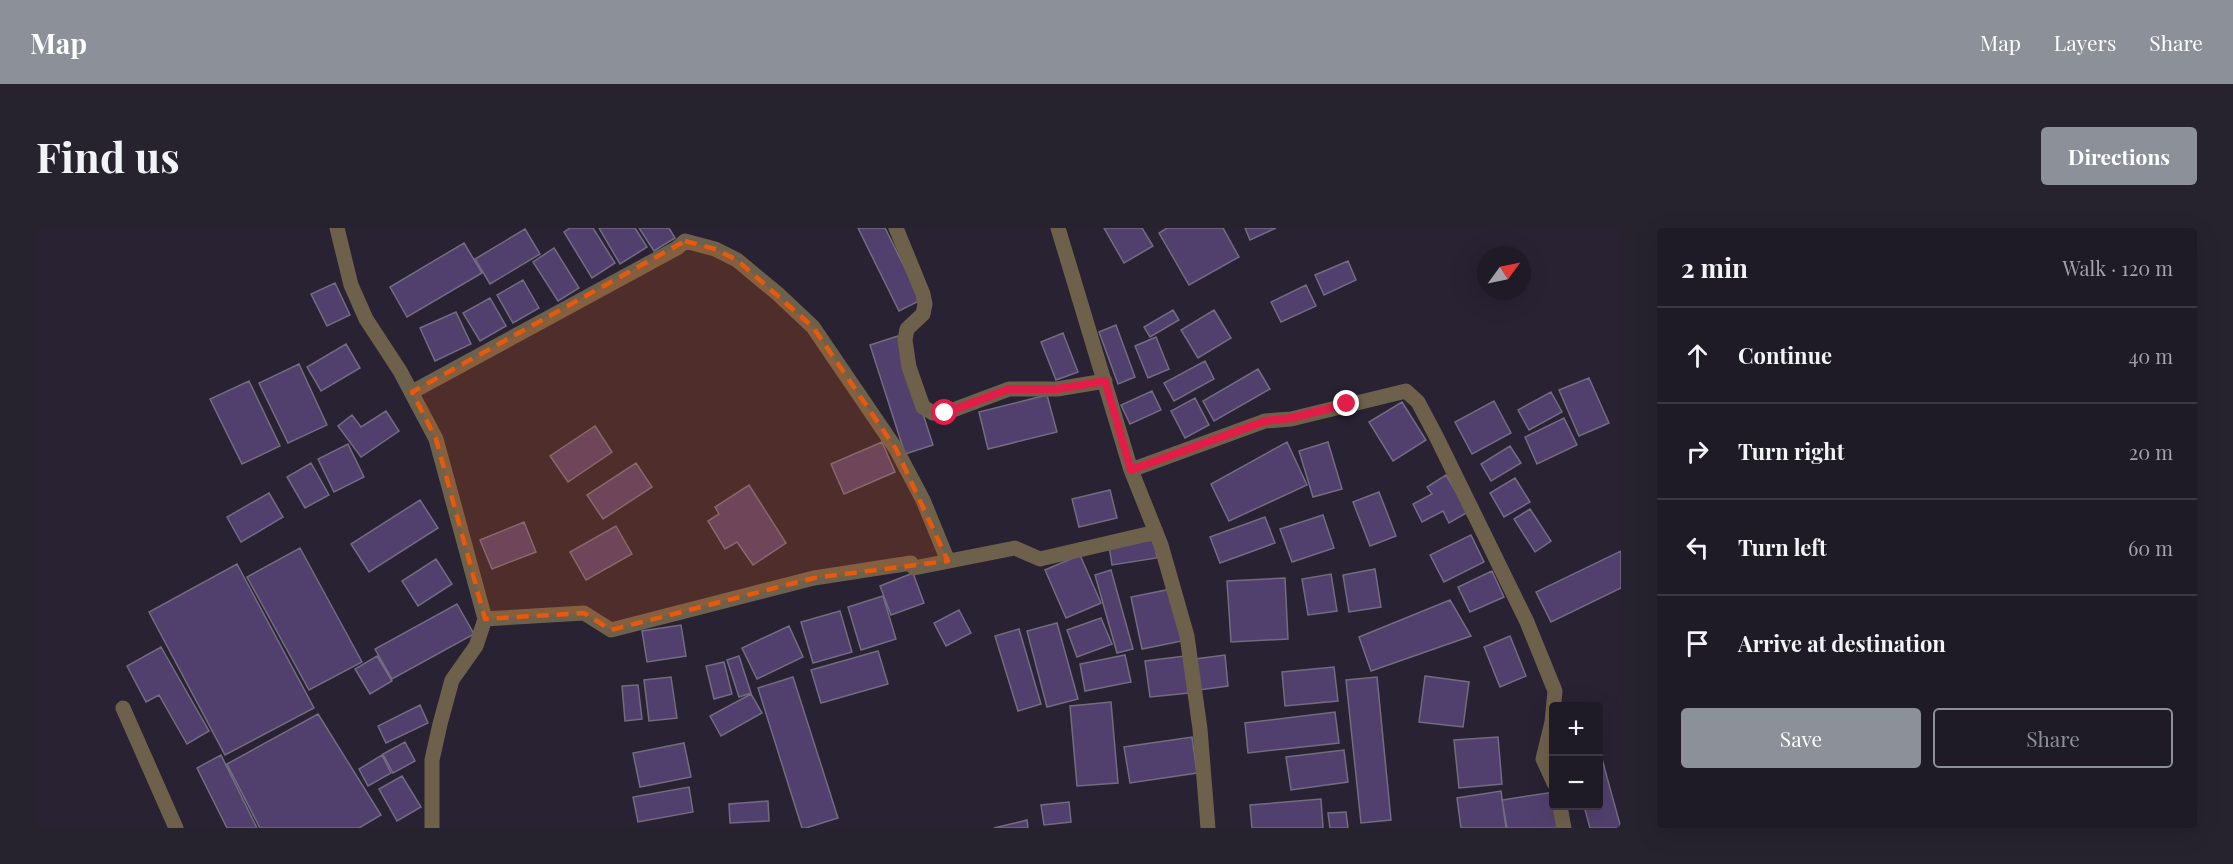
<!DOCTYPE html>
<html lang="en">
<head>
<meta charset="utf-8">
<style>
	body { margin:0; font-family:"Playfair Display",serif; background:#26232e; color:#f1f3f6 }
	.controls { position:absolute; right:18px; bottom:18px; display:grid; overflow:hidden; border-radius:6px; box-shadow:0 6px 24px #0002 }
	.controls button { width:54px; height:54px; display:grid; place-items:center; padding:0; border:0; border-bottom:2px solid #3c3843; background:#1e1a26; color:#f1f3f6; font:30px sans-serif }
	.compass { position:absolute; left:1441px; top:18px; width:54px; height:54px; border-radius:50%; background:#1e1a26; box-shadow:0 6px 24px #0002; rotate:57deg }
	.stop { position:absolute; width:18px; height:18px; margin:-14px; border:4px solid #e11d48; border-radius:50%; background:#fff }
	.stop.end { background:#e11d48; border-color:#fff; box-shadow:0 2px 6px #0008 }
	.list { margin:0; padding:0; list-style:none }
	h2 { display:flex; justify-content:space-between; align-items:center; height:78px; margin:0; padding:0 24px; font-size:26px }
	h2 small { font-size:20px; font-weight:400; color:#a1a1a7 }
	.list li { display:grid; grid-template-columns:39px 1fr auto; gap:18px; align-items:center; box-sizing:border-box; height:96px; padding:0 24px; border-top:2px solid #3c3843 }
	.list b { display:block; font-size:22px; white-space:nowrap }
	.list em { font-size:20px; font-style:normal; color:#a1a1a7 }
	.actions { display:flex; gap:12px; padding:18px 24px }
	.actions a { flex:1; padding:14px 0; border:2px solid #8c9099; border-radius:6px; text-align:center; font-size:21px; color:#8c9099 }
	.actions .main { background:#8c9099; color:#fff }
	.icon { flex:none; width:33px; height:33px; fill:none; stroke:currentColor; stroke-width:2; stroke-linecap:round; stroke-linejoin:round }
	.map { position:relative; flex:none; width:1585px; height:600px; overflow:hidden; border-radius:6px }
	header { display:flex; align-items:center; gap:36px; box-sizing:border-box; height:84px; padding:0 30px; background:#8c9099; color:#fff }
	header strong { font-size:28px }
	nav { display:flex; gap:33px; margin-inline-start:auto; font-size:21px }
	.intro { display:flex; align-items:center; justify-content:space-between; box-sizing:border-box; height:144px; padding:0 36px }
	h1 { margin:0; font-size:42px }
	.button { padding:15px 27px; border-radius:6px; background:#8c9099; color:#fff; font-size:21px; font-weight:700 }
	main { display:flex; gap:36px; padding:0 36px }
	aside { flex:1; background:#1e1a26; border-radius:6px; box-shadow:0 6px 24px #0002 }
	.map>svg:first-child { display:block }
</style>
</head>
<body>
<header>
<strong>Map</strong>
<nav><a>Map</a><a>Layers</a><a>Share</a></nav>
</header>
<div class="intro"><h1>Find us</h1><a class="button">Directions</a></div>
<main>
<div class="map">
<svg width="1585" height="600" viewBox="0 0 1585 600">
	<rect width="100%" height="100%" fill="#282233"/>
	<!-- building -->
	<path fill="#51406d" stroke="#726c80" stroke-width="1.5" d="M 534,0 L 557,0 L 579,35 L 556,50 L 528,4 Z
		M 563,0 L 599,0 L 611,19 L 584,36 Z
		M 603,0 L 633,0 L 639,10 L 618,23 Z
		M 822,0 L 849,0 L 885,72 L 863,83 Z
		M 1068,0 L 1106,0 L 1117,18 L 1088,35 Z
		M 1131,0 L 1187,0 L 1203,29 L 1153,57 L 1123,5 Z
		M 1209,0 L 1240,0 L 1214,12 Z
		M 489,1 L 504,26 L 454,56 L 439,31 Z
		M 428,15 L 446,45 L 371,89 L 354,59 Z
		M 518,20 L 543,60 L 522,73 L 497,34 Z
		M 1312,33 L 1320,52 L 1288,67 L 1279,47 Z
		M 487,52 L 503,80 L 477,95 L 461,67 Z
		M 299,55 L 314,87 L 291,98 L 275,66 Z
		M 1270,57 L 1280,78 L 1245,94 L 1235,74 Z
		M 454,70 L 470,98 L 444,113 L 427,85 Z
		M 1137,82 L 1143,92 L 1114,109 L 1108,99 Z
		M 1178,82 L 1195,110 L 1162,130 L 1145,102 Z
		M 420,84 L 435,116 L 399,133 L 384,100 Z
		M 1080,97 L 1099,149 L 1082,156 L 1063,104 Z
		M 1027,105 L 1042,144 L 1020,152 L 1005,114 Z
		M 862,108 L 897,217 L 869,226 L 834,117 Z
		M 1120,109 L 1133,141 L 1112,150 L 1099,118 Z
		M 310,116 L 324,140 L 285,163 L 271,139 Z
		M 1169,133 L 1178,151 L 1138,173 L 1128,155 Z
		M 263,136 L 291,197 L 252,215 L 223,155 Z
		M 1222,141 L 1234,161 L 1178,193 L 1167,173 Z
		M 1553,150 L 1573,195 L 1543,208 L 1523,162 Z
		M 213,153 L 244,218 L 206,236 L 174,171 Z
		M 1116,163 L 1125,182 L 1094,196 L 1085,177 Z
		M 1515,164 L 1526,184 L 1493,202 L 1482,182 Z
		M 1011,167 L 1021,204 L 952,221 L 943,184 Z
		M 1159,170 L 1173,197 L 1149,210 L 1135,183 Z
		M 1458,173 L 1475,205 L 1436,226 L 1419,194 Z
		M 1366,174 L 1390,212 L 1357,233 L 1333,194 Z
		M 350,183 L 363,203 L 325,229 L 302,198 L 316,187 L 325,199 Z
		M 1528,190 L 1541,217 L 1501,236 L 1489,209 Z
		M 559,198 L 576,224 L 532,254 L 514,228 Z
		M 846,214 L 859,244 L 808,266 L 795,236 Z
		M 1251,214 L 1271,257 L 1193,293 L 1175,256 Z
		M 1292,214 L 1306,261 L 1277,269 L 1263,223 Z
		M 312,216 L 328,249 L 298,264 L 282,231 Z
		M 1474,218 L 1485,235 L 1455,253 L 1445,236 Z
		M 275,235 L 293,267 L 269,280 L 251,249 Z
		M 600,235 L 616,259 L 567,291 L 551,267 Z
		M 1410,247 L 1432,284 L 1413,295 L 1407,283 L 1386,294 L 1377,276 L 1396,266 L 1391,259 Z
		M 1479,250 L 1494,274 L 1468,289 L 1454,265 Z
		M 713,257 L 750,315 L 717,337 L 701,314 L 689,321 L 672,293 L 683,286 L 679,279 Z
		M 1074,262 L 1081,290 L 1043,299 L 1036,271 Z
		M 1343,264 L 1360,308 L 1334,318 L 1317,274 Z
		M 233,265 L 247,289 L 205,314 L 191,289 Z
		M 384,272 L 402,300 L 333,344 L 315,316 Z
		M 1494,281 L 1515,313 L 1499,324 L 1478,291 Z
		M 1287,287 L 1298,320 L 1256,334 L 1244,301 Z
		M 1229,289 L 1239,315 L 1184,335 L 1174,309 Z
		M 488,294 L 500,324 L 456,341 L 444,312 Z
		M 580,298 L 596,326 L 550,352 L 534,324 Z
		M 1435,307 L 1448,334 L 1408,354 L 1394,327 Z
		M 1118,312 L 1121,330 L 1076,337 L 1073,318 Z
		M 264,320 L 326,434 L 273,462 L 211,349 Z
		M 1585,323 L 1585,360 L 1515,394 L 1500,364 Z
		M 1044,327 L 1065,375 L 1030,390 L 1009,342 Z
		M 400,331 L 416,356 L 382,378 L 366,353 Z
		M 201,336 L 278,480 L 189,527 L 113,384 Z
		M 1339,341 L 1345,379 L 1313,384 L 1307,347 Z
		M 1075,342 L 1097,421 L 1081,425 L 1059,347 Z
		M 1456,343 L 1468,369 L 1434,384 L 1422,359 Z
		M 877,345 L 888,375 L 855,387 L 844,358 Z
		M 1295,346 L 1301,383 L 1272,387 L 1266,351 Z
		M 1249,350 L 1252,411 L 1195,414 L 1191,353 Z
		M 1135,361 L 1146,413 L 1106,421 L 1095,369 Z
		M 847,368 L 860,411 L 825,422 L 812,379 Z
		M 1414,372 L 1435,408 L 1335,443 L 1323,409 Z
		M 421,376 L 438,406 L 356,451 L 339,421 Z
		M 923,382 L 935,405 L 910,418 L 898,395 Z
		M 804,383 L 816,424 L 777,435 L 765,394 Z
		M 1065,390 L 1076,416 L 1041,429 L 1031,402 Z
		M 1021,395 L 1042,471 L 1011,479 L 991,403 Z
		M 645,397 L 650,428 L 611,434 L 606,403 Z
		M 753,398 L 767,429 L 721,451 L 706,420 Z
		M 983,401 L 1005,476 L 982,483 L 959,408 Z
		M 1474,408 L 1490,448 L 1464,459 L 1448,419 Z
		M 125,419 L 173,503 L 151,516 L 123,467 L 110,474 L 91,438 Z
		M 842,423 L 852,456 L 785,475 L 775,442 Z
		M 1089,427 L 1095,454 L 1049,463 L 1044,436 Z
		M 1189,427 L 1192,458 L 1163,462 L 1159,431 Z
		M 341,428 L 356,453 L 334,466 L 319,441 Z
		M 703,428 L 715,465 L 703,469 L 691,432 Z
		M 1149,428 L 1153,465 L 1114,469 L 1109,433 Z
		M 688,434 L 696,466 L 678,471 L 670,438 Z
		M 1298,439 L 1302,473 L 1249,478 L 1246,444 Z
		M 1389,448 L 1433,454 L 1427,499 L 1383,494 Z
		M 635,449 L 641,490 L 613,493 L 608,452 Z
		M 757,449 L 802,590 L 770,600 L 766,600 L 722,460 Z
		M 1341,449 L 1355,592 L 1325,595 L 1310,452 Z
		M 602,457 L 606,491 L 589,493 L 586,458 Z
		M 715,466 L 726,485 L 685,508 L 674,488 Z
		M 1075,474 L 1082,555 L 1041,558 L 1034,478 Z
		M 384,477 L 392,495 L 350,515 L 342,498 Z
		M 1299,484 L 1303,515 L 1212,525 L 1209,495 Z
		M 282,486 L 345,587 L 323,600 L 224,600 L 191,536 Z
		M 1156,509 L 1161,545 L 1094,555 L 1088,519 Z
		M 1462,509 L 1466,556 L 1423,560 L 1418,512 Z
		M 369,514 L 379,533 L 357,545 L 347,526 Z
		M 648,515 L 655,549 L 604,559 L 597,525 Z
		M 1308,522 L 1312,554 L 1255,562 L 1250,529 Z
		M 185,527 L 221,600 L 191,600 L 161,540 Z
		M 346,527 L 355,545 L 332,558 L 323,541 Z
		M 1566,531 L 1585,600 L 1554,600 L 1548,578 L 1562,578 L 1562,532 Z
		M 366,548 L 385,579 L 361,593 L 343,561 Z
		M 653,559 L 657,584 L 602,594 L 597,569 Z
		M 1465,563 L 1470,600 L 1425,600 L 1421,570 Z
		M 1518,564 L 1518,578 L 1526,600 L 1471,600 L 1466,572 Z
		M 1285,571 L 1287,600 L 1216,600 L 1214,577 Z
		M 732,573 L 733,593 L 694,595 L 693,576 Z
		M 1033,574 L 1035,594 L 1008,597 L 1005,577 Z
		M 1310,584 L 1312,600 L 1294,600 L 1292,585 Z
		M 991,592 L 992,600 L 958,600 Z"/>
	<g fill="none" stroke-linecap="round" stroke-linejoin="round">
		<!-- service -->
		<path stroke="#6e614c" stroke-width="15" d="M 87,480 L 140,600"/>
		<!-- minor -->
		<path stroke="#6e614c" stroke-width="15" d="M 301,0 L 315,57 L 330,91 L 364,143 L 400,211 L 449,391 L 440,418 L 416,452 L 404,496 L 396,532 L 396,600
			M 860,0 L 887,66 L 889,76 L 887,86 L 871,101 L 869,112 L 873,139 L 887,179 L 897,185 L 909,185 L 973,161 L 1021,161 L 1069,153
			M 1022,0 L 1095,242 L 1125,317 L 1151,408 L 1164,501 L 1172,600
			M 376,164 L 641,20 L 649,13 L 679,21 L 701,32 L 742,66 L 777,99 L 860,221 L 887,272 L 912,333
			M 1095,242 L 1229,193 L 1255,191 L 1370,163 L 1382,174 L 1400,208 L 1491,394 L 1519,463 L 1516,494 L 1507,531 L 1518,555
			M 449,391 L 548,385 L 575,402 L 778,350 L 875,335 L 878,340 L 979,320 L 1004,331 L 1120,304
			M 1524,578 L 1528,600"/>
	</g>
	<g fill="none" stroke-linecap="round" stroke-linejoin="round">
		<!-- route -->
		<path stroke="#e11d48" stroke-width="8" d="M 909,185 L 973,161 L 1021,161 L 1069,153 L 1095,242 L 1229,193 L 1255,190 L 1311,176"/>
	</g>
	<!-- marked area -->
	<path fill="#e8590c" fill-opacity="0.2" stroke="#e8590c" stroke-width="4.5" stroke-dasharray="12 8" stroke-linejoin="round" d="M 649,13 L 679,21 L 701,32 L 777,99 L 860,221 L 912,333 L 778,350 L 575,402 L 548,385 L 449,391 L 400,211 L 376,164 Z"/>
</svg>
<div class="controls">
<button>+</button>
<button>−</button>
</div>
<svg class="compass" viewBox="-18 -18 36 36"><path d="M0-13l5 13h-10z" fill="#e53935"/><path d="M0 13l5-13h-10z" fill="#a1a1a7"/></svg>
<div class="stop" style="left:909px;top:185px"></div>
<div class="stop end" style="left:1311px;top:176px"></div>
</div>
<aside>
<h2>2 min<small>Walk · 120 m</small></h2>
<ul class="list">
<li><svg class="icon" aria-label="ahead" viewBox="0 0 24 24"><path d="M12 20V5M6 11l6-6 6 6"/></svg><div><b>Continue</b></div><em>40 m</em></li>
<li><svg class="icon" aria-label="right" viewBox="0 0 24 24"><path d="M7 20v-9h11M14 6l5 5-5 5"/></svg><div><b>Turn right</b></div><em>20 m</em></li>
<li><svg class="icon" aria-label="left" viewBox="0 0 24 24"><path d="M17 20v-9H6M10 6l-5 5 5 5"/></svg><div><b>Turn left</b></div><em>60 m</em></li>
<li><svg class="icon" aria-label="arrive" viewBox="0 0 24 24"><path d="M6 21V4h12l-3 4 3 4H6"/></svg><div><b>Arrive at destination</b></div></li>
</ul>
<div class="actions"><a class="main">Save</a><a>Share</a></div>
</aside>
</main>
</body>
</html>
